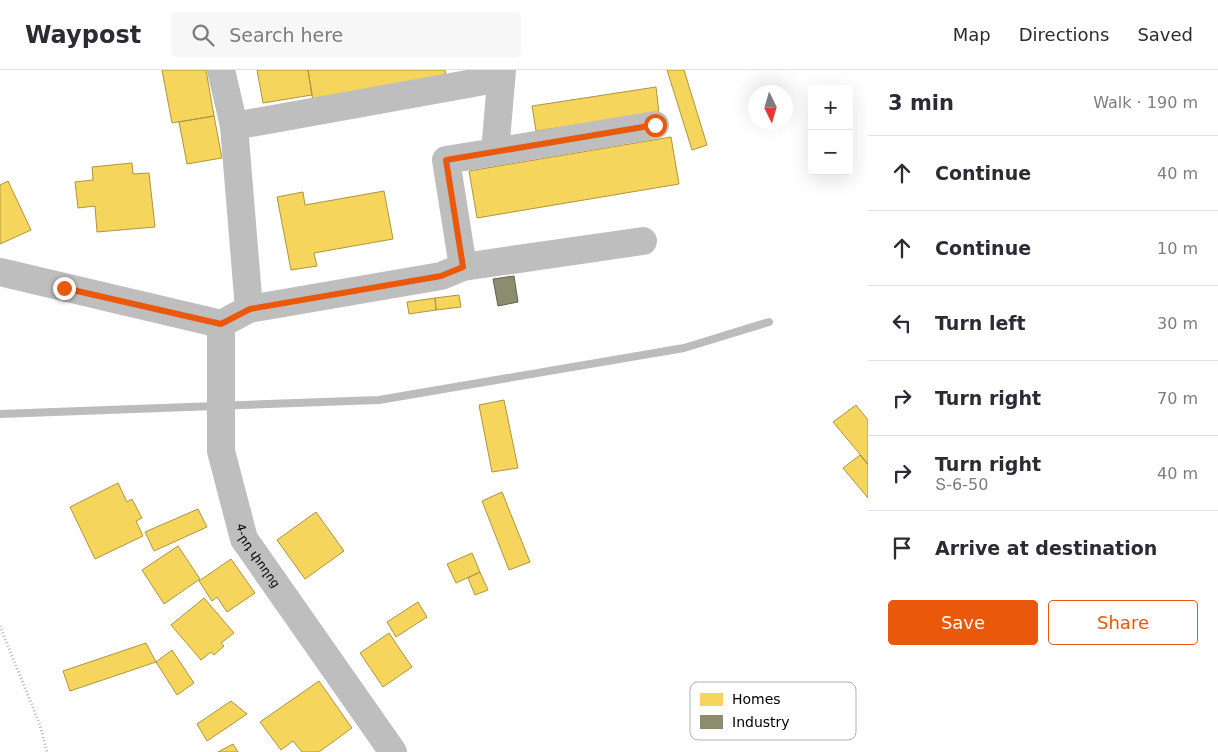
<!DOCTYPE html>
<html lang="en">
<head>
<meta charset="utf-8">
<style>
	body { margin:0; font-family:"DejaVu Sans","Noto Sans Armenian",sans-serif; background:#f7f7f7; color:#2b2b33 }
	.controls { position:absolute; right:15px; top:15px; display:grid; overflow:hidden; border-radius:5px; box-shadow:0 5px 20px #0002 }
	.controls button { width:45px; height:45px; display:grid; place-items:center; padding:0; border:0; border-bottom:1px solid #e1e1e2; background:#fff; color:#2b2b33; font:25px sans-serif }
	.compass { position:absolute; left:748px; top:15px; width:45px; height:45px; border-radius:50%; background:#fff; box-shadow:0 5px 20px #0002; rotate:175deg }
	.stop { position:absolute; width:15px; height:15px; margin:-11px; border:4px solid #ea580c; border-radius:50%; background:#fff }
	.stop.end { background:#ea580c; border-color:#fff; box-shadow:0 1px 5px #0008 }
	.list { margin:0; padding:0; list-style:none }
	h2 { display:flex; justify-content:space-between; align-items:center; height:65px; margin:0; padding:0 20px; font-size:21px }
	h2 small { font-size:16px; font-weight:400; color:#7c7c81 }
	.list li { display:grid; grid-template-columns:32px 1fr auto; gap:15px; align-items:center; box-sizing:border-box; height:75px; padding:0 20px; border-top:1px solid #e1e1e2 }
	.list b { display:block; font-size:19px; white-space:nowrap }
	.list p { margin:0; font-size:16px; white-space:nowrap; color:#7c7c81 }
	.list em { font-size:16px; font-style:normal; color:#7c7c81 }
	.actions { display:flex; gap:10px; padding:15px 20px }
	.actions a { flex:1; padding:11px 0; border:1px solid #ea580c; border-radius:5px; text-align:center; font-size:18px; color:#ea580c }
	.actions .main { background:#ea580c; color:#fff }
	.icon { flex:none; width:28px; height:28px; fill:none; stroke:currentColor; stroke-width:2; stroke-linecap:round; stroke-linejoin:round }
	.map { position:relative; flex:none; width:868px; height:682px; overflow:hidden }
	header { display:flex; align-items:center; gap:30px; box-sizing:border-box; height:70px; padding:0 25px; background:#fff; border-bottom:1px solid #e1e1e2 }
	header strong { font-size:24px }
	nav { display:flex; gap:28px; margin-inline-start:auto; font-size:18px }
	.search { width:350px; height:45px; background:#f7f7f7; display:flex; align-items:center; gap:12px; box-sizing:border-box; padding:0 18px; border-radius:5px; color:#7c7c81; font-size:19px }
	main { display:flex }
	aside { flex:1; background:#fff }
	.map>svg:first-child { display:block }
</style>
</head>
<body>
<header>
<strong>Waypost</strong>
<div class="search"><svg class="icon" aria-label="search" viewBox="0 0 24 24"><circle cx="10" cy="10" r="6"/><path d="M15 15l6 6"/></svg>Search here</div>
<nav><a>Map</a><a>Directions</a><a>Saved</a></nav>
</header>
<main>
<div class="map">
<svg width="868" height="682" viewBox="0 0 868 682">
	<rect width="100%" height="100%" fill="#fff"/>
	<!-- homes -->
	<path fill="#f6d55c" stroke="#ac9540" d="M 162,0 L 206,0 L 214,46 L 172,53 Z
		M 257,0 L 308,0 L 312,25 L 263,33 Z
		M 308,0 L 445,0 L 446,8 L 313,31 Z
		M 667,0 L 684,0 L 707,75 L 692,80 Z
		M 656,17 L 659,43 L 536,61 L 532,36 Z
		M 214,46 L 222,88 L 187,94 L 179,52 Z
		M 671,67 L 679,114 L 477,148 L 469,101 Z
		M 132,93 L 133,104 L 149,103 L 155,157 L 97,162 L 95,136 L 78,138 L 75,112 L 93,110 L 92,97 Z
		M 8,111 L 31,160 L 0,174 L 0,115 Z
		M 384,121 L 393,169 L 314,183 L 317,196 L 291,200 L 277,127 L 303,122 L 305,135 Z
		M 459,225 L 461,237 L 436,240 L 435,228 Z
		M 435,228 L 436,240 L 409,244 L 407,232 Z
		M 504,330 L 518,398 L 492,402 L 479,335 Z
		M 856,335 L 868,350 L 868,394 L 833,352 Z
		M 860,385 L 868,395 L 868,428 L 843,398 Z
		M 118,413 L 127,432 L 132,429 L 142,448 L 136,451 L 143,466 L 95,489 L 70,437 Z
		M 502,422 L 530,492 L 509,500 L 482,431 Z
		M 198,439 L 207,457 L 154,481 L 145,462 Z
		M 316,442 L 344,481 L 305,509 L 277,470 Z
		M 178,476 L 200,509 L 164,534 L 142,500 Z
		M 472,483 L 480,502 L 456,513 L 447,494 Z
		M 231,489 L 255,523 L 227,542 L 217,527 L 212,531 L 199,511 Z
		M 480,502 L 488,520 L 475,525 L 468,508 Z
		M 204,528 L 234,563 L 221,573 L 224,576 L 214,585 L 211,582 L 201,590 L 171,555 Z
		M 418,532 L 427,547 L 396,567 L 387,552 Z
		M 389,563 L 412,597 L 383,617 L 360,583 Z
		M 146,573 L 156,592 L 70,621 L 63,601 Z
		M 172,580 L 194,613 L 177,625 L 156,592 Z
		M 319,611 L 352,658 L 319,682 L 302,682 L 293,671 L 281,680 L 260,652 Z
		M 231,631 L 247,644 L 207,671 L 197,654 Z
		M 233,674 L 238,682 L 218,682 Z"/>
	<!-- industry -->
	<path fill="#8c8c6e" stroke="#62624d" d="M 514,206 L 518,232 L 498,236 L 493,209 Z"/>
	<g fill="none" stroke-linecap="round" stroke-linejoin="round">
		<!-- stream -->
		<path stroke="#bcbcbc" stroke-width="8" d="M 0,344 L 379,330 L 684,278 L 769,252"/>
		<!-- path -->
		<path stroke="#b8b8b8" stroke-width="3" stroke-dasharray="1 2.5" stroke-linecap="butt" d="M 0,556 L 40,655 L 47,682"/>
		<!-- minor -->
		<g stroke="#bebebe" stroke-width="28">
			<path d="M 221,0 L 234,56 L 249,239"/>
			<path d="M 234,56 L 501,8"/>
			<path d="M 495,82 L 655,55"/>
			<path d="M 463,197 L 643,171"/>
			<path d="M 0,202 L 221,254"/>
			<path d="M 221,254 L 249,239 L 441,206 L 463,197 L 446,90 L 495,82 L 502,0"/>
			<path id="s1" d="M 221,254 L 221,381 L 244,469 L 393,682"/>
		</g>
	</g>
	<g fill="none" stroke-linecap="round" stroke-linejoin="round">
		<!-- route -->
		<path stroke="#ea580c" stroke-width="6" d="M 64,218 L 221,254 L 250,239 L 441,206 L 463,197 L 446,90 L 655,55"/>
	</g>
	<g text-anchor="middle" dominant-baseline="central" stroke-width="5" stroke-linejoin="round" paint-order="stroke">
		<!-- street labels -->
		<g font-size="12" fill="#000" stroke="#fff">
			<text stroke="none"><textPath href="#s1" startOffset="239">4-րդ փողոց</textPath></text>
		</g>
	</g>
	<!-- legend -->
	<rect x="690" y="612" width="166" height="58" rx="8" fill="#fff" stroke="#b2b2b2" stroke-width="1"/>
	<rect x="700" y="623" width="23" height="13" fill="#f6d55c"/>
	<rect x="700" y="645" width="23" height="14" fill="#8c8c6e"/>
	<g font-size="14" fill="#000">
		<text x="732" y="634">Homes</text>
		<text x="732" y="657">Industry</text>
	</g>
</svg>
<div class="controls">
<button>+</button>
<button>−</button>
</div>
<svg class="compass" viewBox="-18 -18 36 36"><path d="M0-13l5 13h-10z" fill="#e53935"/><path d="M0 13l5-13h-10z" fill="#7c7c81"/></svg>
<div class="stop" style="left:655px;top:55px"></div>
<div class="stop end" style="left:64px;top:218px"></div>
</div>
<aside>
<h2>3 min<small>Walk · 190 m</small></h2>
<ul class="list">
<li><svg class="icon" aria-label="ahead" viewBox="0 0 24 24"><path d="M12 20V5M6 11l6-6 6 6"/></svg><div><b>Continue</b></div><em>40 m</em></li>
<li><svg class="icon" aria-label="ahead" viewBox="0 0 24 24"><path d="M12 20V5M6 11l6-6 6 6"/></svg><div><b>Continue</b></div><em>10 m</em></li>
<li><svg class="icon" aria-label="left" viewBox="0 0 24 24"><path d="M17 20v-9H6M10 6l-5 5 5 5"/></svg><div><b>Turn left</b></div><em>30 m</em></li>
<li><svg class="icon" aria-label="right" viewBox="0 0 24 24"><path d="M7 20v-9h11M14 6l5 5-5 5"/></svg><div><b>Turn right</b></div><em>70 m</em></li>
<li><svg class="icon" aria-label="right" viewBox="0 0 24 24"><path d="M7 20v-9h11M14 6l5 5-5 5"/></svg><div><b>Turn right</b><p>Տ-6-50</p></div><em>40 m</em></li>
<li><svg class="icon" aria-label="arrive" viewBox="0 0 24 24"><path d="M6 21V4h12l-3 4 3 4H6"/></svg><div><b>Arrive at destination</b></div></li>
</ul>
<div class="actions"><a class="main">Save</a><a>Share</a></div>
</aside>
</main>
</body>
</html>
